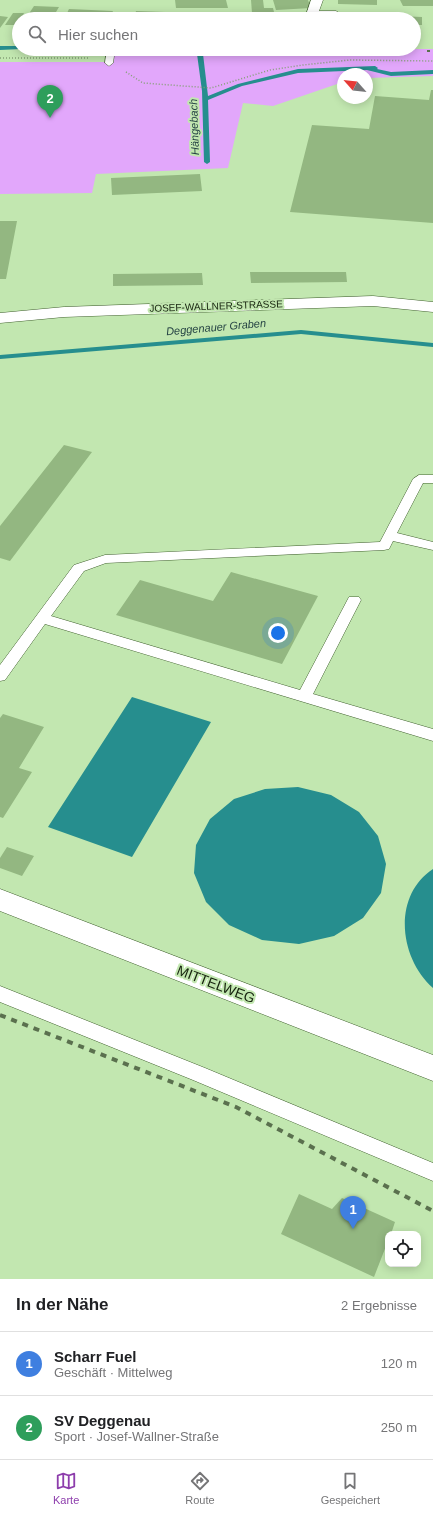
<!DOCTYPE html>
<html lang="de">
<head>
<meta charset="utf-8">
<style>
	body { margin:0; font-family:Helvetica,sans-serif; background:#f2f2f2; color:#202124 }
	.controls { position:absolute; right:12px; bottom:12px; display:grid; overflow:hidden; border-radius:8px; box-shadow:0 2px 10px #0003 }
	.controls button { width:36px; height:36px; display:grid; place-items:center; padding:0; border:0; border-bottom:1px solid #e0e0e0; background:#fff; color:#202124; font:20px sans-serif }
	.compass { position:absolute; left:337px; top:68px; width:36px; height:36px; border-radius:50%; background:#fff; box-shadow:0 2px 10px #0003; rotate:297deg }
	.you { position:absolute; left:278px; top:633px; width:14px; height:14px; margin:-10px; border:3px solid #fff; border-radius:50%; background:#1a73e8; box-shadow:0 0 0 6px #1a73e833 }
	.badge { display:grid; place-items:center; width:26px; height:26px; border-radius:50%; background:#8d3dac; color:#fff; font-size:13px; font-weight:700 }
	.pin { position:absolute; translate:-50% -33px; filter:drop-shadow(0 1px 2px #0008) }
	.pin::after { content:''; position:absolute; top:21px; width:14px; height:12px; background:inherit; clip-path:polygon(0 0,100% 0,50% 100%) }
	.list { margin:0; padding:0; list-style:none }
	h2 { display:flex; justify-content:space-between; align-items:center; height:52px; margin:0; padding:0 16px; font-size:17px }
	h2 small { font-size:13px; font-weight:400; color:#757577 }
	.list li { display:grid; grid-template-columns:26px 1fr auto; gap:12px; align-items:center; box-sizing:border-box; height:64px; padding:0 16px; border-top:1px solid #e0e0e0 }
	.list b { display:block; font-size:15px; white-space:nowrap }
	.list p { margin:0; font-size:13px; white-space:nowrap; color:#757577 }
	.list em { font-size:13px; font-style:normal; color:#757577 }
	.icon { flex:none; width:22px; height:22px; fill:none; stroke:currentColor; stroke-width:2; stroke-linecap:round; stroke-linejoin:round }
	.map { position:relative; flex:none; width:433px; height:1279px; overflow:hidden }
	.search { position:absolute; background:#fff; box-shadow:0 2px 10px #0003; left:12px; right:12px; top:12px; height:44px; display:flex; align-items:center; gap:10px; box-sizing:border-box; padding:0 14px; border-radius:22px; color:#757577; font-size:15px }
	.sheet { height:180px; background:#fff }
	nav { display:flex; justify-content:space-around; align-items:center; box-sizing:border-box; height:56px; border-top:1px solid #e0e0e0; background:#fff; font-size:11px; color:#757577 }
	nav a { display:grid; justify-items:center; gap:2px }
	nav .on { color:#8d3dac }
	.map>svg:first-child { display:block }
</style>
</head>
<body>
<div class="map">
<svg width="433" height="1279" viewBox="0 0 433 1279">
	<rect width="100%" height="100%" fill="#c2e7b0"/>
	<!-- green -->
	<path fill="#e2a7fb" d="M 110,49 L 433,49 L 433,76 L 367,78 L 367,74 L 343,74 L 343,82 L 273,106 L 243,103 L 228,168 L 96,174 L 92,193 L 0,194 L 0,62 L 106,62 Z"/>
	<!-- water -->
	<path fill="#268e8e" d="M 132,697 L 211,722 L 132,857 L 48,827 Z
		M 298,787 L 331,795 L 359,812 L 378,836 L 386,864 L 381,893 L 363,918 L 334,936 L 299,944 L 262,940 L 229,925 L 206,902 L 194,873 L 196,845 L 210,819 L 234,799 L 265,789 Z
		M 433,869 L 433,988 C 399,958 392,896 433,869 Z"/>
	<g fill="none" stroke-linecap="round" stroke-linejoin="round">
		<!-- stream -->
		<path fill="#268e8e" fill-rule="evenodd" d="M 0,46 L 19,46 L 19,49 L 21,49 L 0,50 Z
			M 155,49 L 204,49 L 201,51 L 158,51 Z
			M 200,52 L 203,54 L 208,96 L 238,84 L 298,69 L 375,66 L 378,68 L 377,69 L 391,72 L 433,70 L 433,74 L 391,76 L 367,70 L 298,73 L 242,86 L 208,100 L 210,162 L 207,164 L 204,162 L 202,91 L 197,54 Z
			M 301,330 L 433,343 L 433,347 L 301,334 L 0,359 L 0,355 Z"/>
	</g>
	<!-- building -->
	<path fill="#93b781" d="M 175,0 L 226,0 L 228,8 L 176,8 Z
		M 251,0 L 263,0 L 264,8 L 273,8 L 274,12 L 252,13 Z
		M 273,0 L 308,0 L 311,8 L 276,10 Z
		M 338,0 L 377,0 L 377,5 L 338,4 Z
		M 400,0 L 433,0 L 433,6 L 403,6 Z
		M 34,6 L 59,7 L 53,17 L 28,15 Z
		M 69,9 L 113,11 L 109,19 L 64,19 Z
		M 136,11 L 165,12 L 163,19 L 148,19 L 134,18 Z
		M 13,13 L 24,13 L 21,19 L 19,19 L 17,25 L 5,25 Z
		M 0,16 L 8,17 L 0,28 Z
		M 398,16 L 422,17 L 422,25 L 418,25 L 418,37 L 414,37 L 414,19 L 398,19 Z
		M 264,17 L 287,17 L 287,19 L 264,19 Z
		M 431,90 L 433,90 L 433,223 L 290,212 L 312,125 L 369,129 L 375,96 L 429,100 Z
		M 200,174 L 202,191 L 112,195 L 111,178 Z
		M 0,221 L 17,221 L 6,279 L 0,279 Z
		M 250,272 L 346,272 L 347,282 L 251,283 Z
		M 202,273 L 203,285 L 113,286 L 113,274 Z
		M 64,445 L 92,452 L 10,561 L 0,558 L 0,526 Z
		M 231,572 L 318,596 L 282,664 L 116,615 L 140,580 L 213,601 Z
		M 3,714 L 44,727 L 19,768 L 32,772 L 3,818 L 0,817 L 0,718 Z
		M 7,847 L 34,856 L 22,876 L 0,868 L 0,858 Z
		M 299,1194 L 332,1209 L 342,1198 L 395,1222 L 391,1234 L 388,1234 L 388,1241 L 374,1277 L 281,1234 Z"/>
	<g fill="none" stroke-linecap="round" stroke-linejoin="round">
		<defs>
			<path id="service" d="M 107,49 L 115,49 L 113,63 L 109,66 L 105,63 Z
				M 419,475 L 433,475 L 433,483 L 423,483 L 397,533 L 433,542 L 433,550 L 393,541 L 389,549 L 384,550 L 106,563 L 84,571 L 51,616 L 300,690 L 349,597 L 359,597 L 361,600 L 313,694 L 433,729 L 433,741 L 45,624 L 5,680 L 0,681 L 0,665 L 74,565 L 105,555 L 380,542 L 413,479 Z
				M 0,986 L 205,1068 L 433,1163 L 433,1181 L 193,1080 L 0,1002 Z"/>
			<path id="minor" d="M 311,0 L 323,0 L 319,11 L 336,11 L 342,15 L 336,19 L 308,18 L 306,15 Z
				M 373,296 L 433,302 L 433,312 L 373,306 L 64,317 L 0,323 L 0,313 L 64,307 Z
				M 0,889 L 433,1055 L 433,1081 L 0,911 Z"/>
		</defs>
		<!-- service casing -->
		<use href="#service" stroke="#436231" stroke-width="1"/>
		<!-- minor casing -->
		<use href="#minor" stroke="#436231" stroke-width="1"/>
		<!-- path -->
		<path stroke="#84a075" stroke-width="1.5" stroke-dasharray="1 2" stroke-linecap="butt" d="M 0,58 L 88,58
			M 126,72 L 143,83 L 211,88 L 270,70 L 303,65 L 350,60 L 433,61"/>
		<!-- service -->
		<use href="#service" fill="#fff" fill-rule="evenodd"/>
		<!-- minor -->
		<use href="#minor" fill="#fff" fill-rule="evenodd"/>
		<!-- rail-far1 -->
		<path stroke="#5a704e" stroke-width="2" stroke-dasharray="3 3" stroke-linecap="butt" d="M 427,51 L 433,51"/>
		<!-- rail -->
		<path stroke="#5a704e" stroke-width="4" stroke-dasharray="6 6" stroke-linecap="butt" d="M 0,1015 L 236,1107 L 433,1211"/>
	</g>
	<g text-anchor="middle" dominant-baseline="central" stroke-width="4" stroke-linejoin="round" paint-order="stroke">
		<!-- far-street labels -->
		<g font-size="10" fill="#15220d" stroke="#c2e7b0">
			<text transform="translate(216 306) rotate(-2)">JOSEF-WALLNER-STRASSE</text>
		</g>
		<!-- far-water labels -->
		<g font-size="11" font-style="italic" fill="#264444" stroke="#c2e7b0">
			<text transform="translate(194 127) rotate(-92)">Hängebach</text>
			<text transform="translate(216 327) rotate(-5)">Deggenauer Graben</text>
		</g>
		<!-- near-street labels -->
		<g font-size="14" fill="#15220d" stroke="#c2e7b0">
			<text transform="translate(216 984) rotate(21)">MITTELWEG</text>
		</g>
	</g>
</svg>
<div class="controls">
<button><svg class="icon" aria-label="locate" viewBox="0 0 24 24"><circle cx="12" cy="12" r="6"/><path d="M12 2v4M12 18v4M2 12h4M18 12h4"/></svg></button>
</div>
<svg class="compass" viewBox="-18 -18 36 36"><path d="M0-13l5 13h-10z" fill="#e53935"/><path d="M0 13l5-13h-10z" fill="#757577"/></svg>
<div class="you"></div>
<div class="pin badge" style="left:353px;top:1229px;background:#3f7fe0">1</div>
<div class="pin badge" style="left:50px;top:118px;background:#2e9e5b">2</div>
<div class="search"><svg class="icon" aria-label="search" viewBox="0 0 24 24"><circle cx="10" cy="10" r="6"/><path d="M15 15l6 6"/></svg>Hier suchen</div>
</div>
<section class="sheet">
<h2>In der Nähe<small>2 Ergebnisse</small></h2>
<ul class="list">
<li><span class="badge" style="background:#3f7fe0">1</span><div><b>Scharr Fuel</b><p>Geschäft · Mittelweg</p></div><em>120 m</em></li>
<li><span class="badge" style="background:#2e9e5b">2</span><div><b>SV Deggenau</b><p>Sport · Josef-Wallner-Straße</p></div><em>250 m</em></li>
</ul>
</section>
<nav>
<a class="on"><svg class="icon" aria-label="map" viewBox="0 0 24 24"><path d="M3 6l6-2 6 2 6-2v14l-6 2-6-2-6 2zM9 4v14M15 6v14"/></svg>Karte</a>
<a><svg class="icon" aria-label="directions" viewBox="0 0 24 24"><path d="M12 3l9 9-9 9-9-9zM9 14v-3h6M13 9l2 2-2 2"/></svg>Route</a>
<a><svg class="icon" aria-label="saved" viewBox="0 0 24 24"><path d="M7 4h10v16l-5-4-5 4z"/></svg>Gespeichert</a>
</nav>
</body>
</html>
